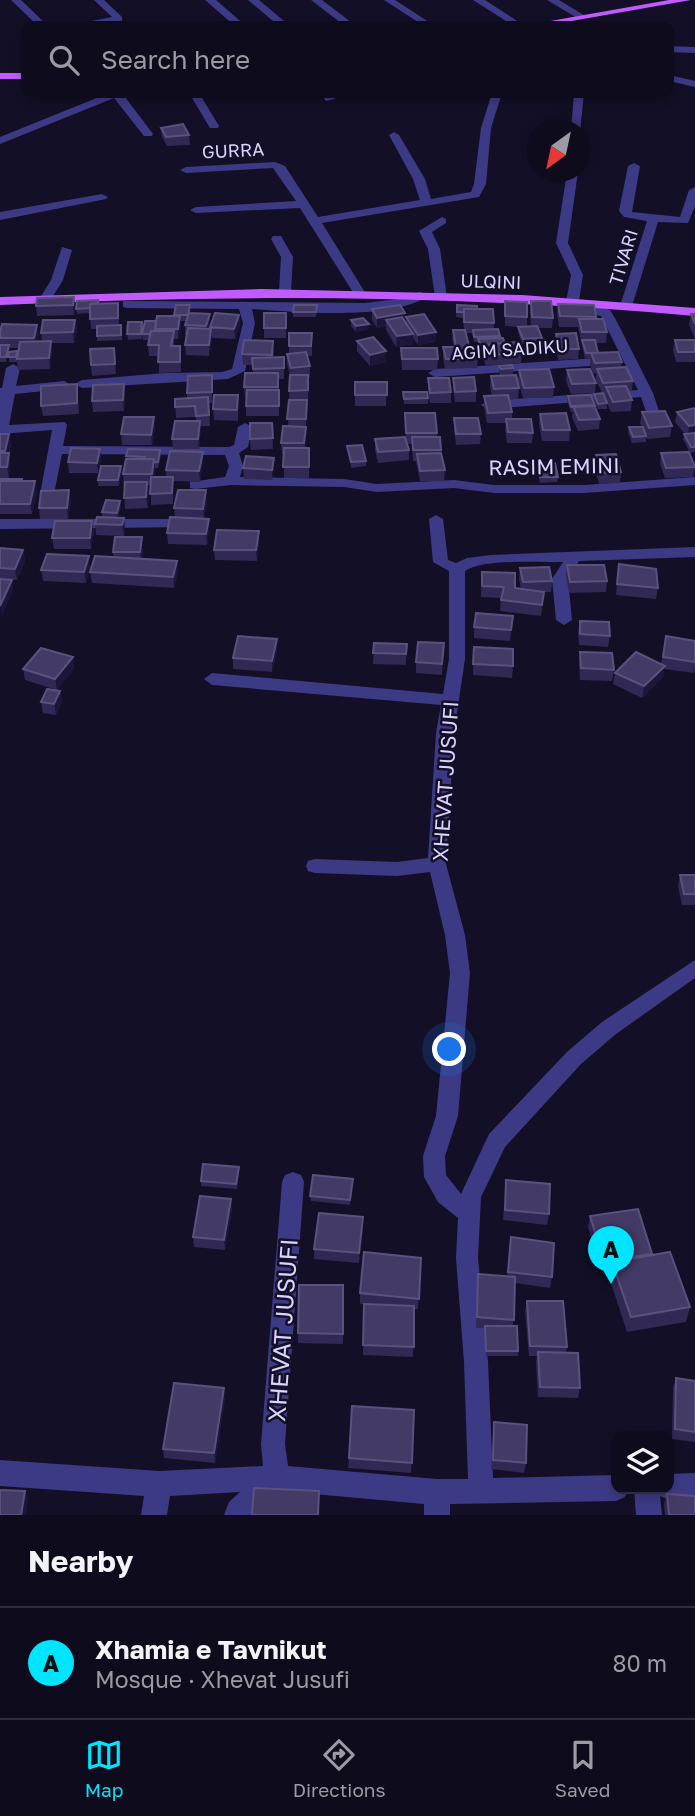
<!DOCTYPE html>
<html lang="en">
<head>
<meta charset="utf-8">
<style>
	body { margin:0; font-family:"Golos Text",sans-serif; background:#171425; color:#f1f3f6 }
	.controls { position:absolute; right:21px; bottom:21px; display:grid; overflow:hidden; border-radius:14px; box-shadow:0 4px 10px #0003 }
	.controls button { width:63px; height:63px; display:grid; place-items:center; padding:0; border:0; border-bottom:2px solid #2e2b3b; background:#0e0b1c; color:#f1f3f6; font:35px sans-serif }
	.compass { position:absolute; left:527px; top:119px; width:63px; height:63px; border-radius:50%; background:#0e0b1c; box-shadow:0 4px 10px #0003; rotate:213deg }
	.you { position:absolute; left:450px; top:1050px; width:24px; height:24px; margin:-18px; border:5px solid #fff; border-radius:50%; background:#1a73e8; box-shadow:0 0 0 10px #1a73e833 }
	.badge { display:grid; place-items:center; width:46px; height:46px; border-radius:50%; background:#00e5ff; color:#111; font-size:23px; font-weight:700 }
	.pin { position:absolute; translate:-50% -58px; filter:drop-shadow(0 2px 4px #0008) }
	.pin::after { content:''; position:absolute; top:37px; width:24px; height:21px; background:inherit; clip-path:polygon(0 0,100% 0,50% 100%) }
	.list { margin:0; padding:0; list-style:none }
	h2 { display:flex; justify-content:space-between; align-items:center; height:91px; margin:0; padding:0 28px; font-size:30px }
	h2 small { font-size:23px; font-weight:400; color:#9b9ba3 }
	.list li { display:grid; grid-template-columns:46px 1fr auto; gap:21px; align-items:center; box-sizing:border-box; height:112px; padding:0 28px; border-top:2px solid #2e2b3b }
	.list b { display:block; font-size:26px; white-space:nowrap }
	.list p { margin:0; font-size:23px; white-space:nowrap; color:#9b9ba3 }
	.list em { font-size:23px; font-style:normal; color:#9b9ba3 }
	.icon { flex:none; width:38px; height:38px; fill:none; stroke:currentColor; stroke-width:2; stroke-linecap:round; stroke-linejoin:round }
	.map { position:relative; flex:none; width:695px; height:1515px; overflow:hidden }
	.search { position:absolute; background:#0e0b1c; box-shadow:0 4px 10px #0003; left:21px; right:21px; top:21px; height:77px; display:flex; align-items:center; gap:18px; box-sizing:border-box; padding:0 24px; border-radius:14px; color:#9b9ba3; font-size:26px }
	.sheet { height:203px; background:#0e0b1c }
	nav { display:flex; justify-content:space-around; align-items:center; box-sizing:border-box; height:98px; border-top:2px solid #2e2b3b; background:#0e0b1c; font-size:19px; color:#9b9ba3 }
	nav a { display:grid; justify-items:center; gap:4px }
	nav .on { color:#00e5ff }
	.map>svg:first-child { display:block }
</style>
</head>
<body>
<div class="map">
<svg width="695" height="1515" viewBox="0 0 695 1515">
	<rect width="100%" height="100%" fill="#130f26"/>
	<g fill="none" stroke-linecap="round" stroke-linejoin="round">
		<!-- minor -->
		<path fill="#3d3a85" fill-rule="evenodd" d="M 11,0 L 21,0 L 48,26 L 38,26 Z
			M 94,0 L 104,0 L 122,17 L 122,21 L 66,26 L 112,17 Z
			M 205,0 L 216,0 L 246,26 L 235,26 Z
			M 248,0 L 259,0 L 290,26 L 279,26 Z
			M 311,0 L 322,0 L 356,26 L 345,26 Z
			M 384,0 L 395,0 L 435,26 L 424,26 Z
			M 473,0 L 485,0 L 525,26 L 514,26 Z
			M 547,0 L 559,0 L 587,17 L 579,19 Z
			M 669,46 L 695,47 L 695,53 L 669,52 Z
			M 669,75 L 695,81 L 695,87 L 669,81 Z
			M 109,93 L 122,93 L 153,134 L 152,136 L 144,136 L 114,98 L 0,144 L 0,137 Z
			M 189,93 L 199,93 L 219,126 L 218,128 L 210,128 Z
			M 320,93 L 330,93 L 335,99 L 326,101 Z
			M 492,93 L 502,93 L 491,128 L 486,184 L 479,197 L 322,223 L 366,294 L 364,297 L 356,297 L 300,208 L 196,213 L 190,210 L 196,207 L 296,201 L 273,168 L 186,173 L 180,170 L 186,167 L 275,162 L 285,166 L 318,217 L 420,200 L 413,179 L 389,135 L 394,132 L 399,135 L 425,179 L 431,199 L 471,192 L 474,184 L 481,128 Z
			M 574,93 L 584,93 L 580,132 L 580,130 L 571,130 Z
			M 634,163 L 640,166 L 632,212 L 680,217 L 689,190 L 695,187 L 695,206 L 688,223 L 658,222 L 632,306 L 626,310 L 620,306 L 647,221 L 624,217 L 619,211 L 628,166 Z
			M 567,172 L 578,172 L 568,243 L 583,275 L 579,301 L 610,310 L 615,318 L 653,393 L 661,417 L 659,420 L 649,420 L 641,397 L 488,409 L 481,405 L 488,401 L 638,390 L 601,316 L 578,311 L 566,302 L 571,275 L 556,243 Z
			M 102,194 L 108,197 L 106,199 L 0,220 L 0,212 Z
			M 442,217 L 446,219 L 446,223 L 432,232 L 440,249 L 447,297 L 441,301 L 435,297 L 428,249 L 419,231 Z
			M 273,236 L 281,236 L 293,257 L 291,292 L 285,296 L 279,292 L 281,257 L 271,239 Z
			M 62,247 L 72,250 L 63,280 L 50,301 L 42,301 L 40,298 L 51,280 Z
			M 419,292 L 423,293 L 423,299 C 384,320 297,312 252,309 L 255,323 L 245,371 L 228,379 L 82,388 L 75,384 L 82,380 L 165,373 L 222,372 L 232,369 L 243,323 L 239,309 L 127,308 L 123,307 L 123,301 L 365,303 L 405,298 Z
			M 613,357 L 618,358 L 618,364 L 435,377 L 428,373 L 435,369 Z
			M 13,364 L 20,368 L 16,386 L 64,381 L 71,385 L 64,389 L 15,394 L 9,425 L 65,422 L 67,425 L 63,446 L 229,447 L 234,445 L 238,427 L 245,423 L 252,427 L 248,447 L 239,453 L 243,466 L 240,477 L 344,479 L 377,484 L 454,480 L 494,485 L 584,485 L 695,477 L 695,485 L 584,493 L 494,493 L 454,488 L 377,492 L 344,487 L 231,485 L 195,489 L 190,488 L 190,482 L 225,477 L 229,466 L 225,455 L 62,454 L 54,494 L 47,498 L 40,494 L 52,430 L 0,434 L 0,388 L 2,388 L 6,368 Z
			M 436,515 L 443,519 L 448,560 L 456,563 L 467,558 L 491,555 L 695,547 L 695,557 L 579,561 L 568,579 L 572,620 L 564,625 L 556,620 L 552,579 L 563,562 C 538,563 485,558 465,571 L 465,659 L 454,733 L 446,864 L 465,935 L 470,973 L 458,1116 L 445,1156 L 446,1175 L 461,1194 L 489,1134 L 567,1052 L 602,1022 L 695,960 L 695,978 L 616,1034 L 581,1064 L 505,1147 L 481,1197 L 478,1258 L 488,1362 L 493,1478 L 616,1475 L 616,1489 L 628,1489 L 625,1497 L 616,1501 L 450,1504 L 450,1515 L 424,1515 L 424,1504 L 281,1491 L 253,1515 L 224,1515 L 229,1502 L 240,1492 L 170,1496 L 167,1515 L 141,1515 L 144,1496 L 0,1486 L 0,1460 L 159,1471 L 263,1466 L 261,1444 L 282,1182 L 285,1175 L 293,1172 L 301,1175 L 304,1182 L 285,1444 L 288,1466 L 437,1479 L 468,1479 L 464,1362 L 456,1258 L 458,1218 L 438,1202 L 424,1177 L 423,1156 L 436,1116 L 450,973 L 445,935 L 430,872 L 397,876 L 315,873 L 308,871 L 306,866 L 308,861 L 315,859 L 397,862 L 428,858 L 436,733 L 441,705 L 212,685 L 204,679 L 212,673 L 443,694 L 449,659 L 449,571 L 433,562 L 429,519 Z
			M 0,519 L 193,519 L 200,523 L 193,527 L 0,529 Z
			M 695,1473 L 695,1499 L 669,1500 L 660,1496 L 662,1515 L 636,1515 L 634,1489 L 669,1489 L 669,1474 Z"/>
		<!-- major -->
		<path fill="#c25bff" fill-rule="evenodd" d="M 669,0 L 691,0 L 543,26 L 522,26 Z
			M 0,73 L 26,73 L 26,79 L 0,79 Z
			M 261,289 L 522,295 L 695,308 L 695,316 C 463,295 232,294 0,305 L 0,297 Z"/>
	</g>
	<!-- wall -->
	<path fill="#312854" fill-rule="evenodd" d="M 161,128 L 189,135 L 190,145 L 167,146 L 162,137 Z
		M 74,297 L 75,308 L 74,315 L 37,316 L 36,306 Z
		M 505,301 L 527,317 L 527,326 L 531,326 L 530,311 L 531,301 L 553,318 L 552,328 L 538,328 L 542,338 L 541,343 L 522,344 L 518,332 L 519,327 L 505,326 Z
		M 99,303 L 118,303 L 119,325 L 122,330 L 122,340 L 97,341 L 97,329 L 91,329 L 90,313 L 77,314 L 76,309 Z
		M 558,304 L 596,317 L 596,319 L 607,332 L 606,343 L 596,343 L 598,353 L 622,362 L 621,367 L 633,381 L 632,391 L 628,391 L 632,400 L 631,411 L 611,412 L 607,403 L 607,409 L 598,409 L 593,399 L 594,394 L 605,397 L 605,393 L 602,393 L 596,380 L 596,373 L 593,374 L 590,364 L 590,359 L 585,359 L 578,327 L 559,327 L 557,314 Z
		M 317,305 L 316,317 L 293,317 L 293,312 Z
		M 457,305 L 477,309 L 494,323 L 494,329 L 500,336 L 500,338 L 505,343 L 522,353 L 521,363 L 486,366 L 478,342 L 474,342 L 472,333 L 466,333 L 469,346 L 478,358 L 477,368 L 445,369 L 443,358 L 443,347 L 454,347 L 452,340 L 453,330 L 464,330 L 463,318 L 456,317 Z
		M 372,309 L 405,313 L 405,321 L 406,323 L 406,317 L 436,332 L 435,342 L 418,345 L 413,338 L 413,344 L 396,347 L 386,330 L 386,326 L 377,328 L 372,320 Z
		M 191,310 L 190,313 L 210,324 L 209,329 L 239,315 L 240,325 L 235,339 L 212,338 L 209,356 L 186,355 L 185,345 L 187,335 L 185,335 L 185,325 L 186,321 L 180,321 L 181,327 L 178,339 L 174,339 L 174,346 L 180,346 L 181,372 L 159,373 L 159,356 L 149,356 L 148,345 L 149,340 L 143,340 L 142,334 L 156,321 L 174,316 Z
		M 286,313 L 286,338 L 264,338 L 264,328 Z
		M 691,314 L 695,314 L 695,339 L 689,325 Z
		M 75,320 L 77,330 L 74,343 L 51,343 L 52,351 L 50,369 L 18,370 L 17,360 L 17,362 L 9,362 L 9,354 L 6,362 L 0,362 L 0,332 L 39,335 L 37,341 L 42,341 L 41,333 ZM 9,348 L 19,348 L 17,356 L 17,351 L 9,352 Z
		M 351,320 L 369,329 L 356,332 L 351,326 Z
		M 142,322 L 142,339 L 128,340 L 127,334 Z
		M 289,333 L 312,333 L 312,356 L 307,356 L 310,366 L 310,377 L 309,377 L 308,401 L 307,401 L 305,448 L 309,448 L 309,478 L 284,478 L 284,454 L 282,454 L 281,443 L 288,426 L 290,375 L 287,364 L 287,354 L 289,354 Z
		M 556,334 L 579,349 L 578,359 L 558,360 L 555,344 Z
		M 675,340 L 695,340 L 695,362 L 676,362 L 673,350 Z
		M 357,341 L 386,351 L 386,362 L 370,366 L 357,351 Z
		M 114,348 L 116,374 L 92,376 L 91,365 Z
		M 401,348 L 438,359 L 437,370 L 402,370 Z
		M 274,351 L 273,358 L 284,357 L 284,379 L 279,379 L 279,416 L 246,416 L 246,398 L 245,398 L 244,387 L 253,373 L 253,365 L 243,365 L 242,354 Z
		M 499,366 L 513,368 L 513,374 L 500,375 L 499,371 Z
		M 519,370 L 554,387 L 553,398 L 523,398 L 518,380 Z
		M 567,370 L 596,383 L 595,393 L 571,394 L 566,381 Z
		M 212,375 L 212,403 L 209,403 L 210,426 L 201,426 L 199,449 L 173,449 L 172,439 L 196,421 L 196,417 L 176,418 L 175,399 L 187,398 L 187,393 Z
		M 491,376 L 519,388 L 518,399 L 509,399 L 512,412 L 512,419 L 533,433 L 532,443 L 507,443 L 505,429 L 506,423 L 487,423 L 484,407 L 484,396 L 492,396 L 490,386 Z
		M 428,378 L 451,392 L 451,403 L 430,403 L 428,389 Z
		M 453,378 L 476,391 L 476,402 L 455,402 L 453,388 Z
		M 355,382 L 387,382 L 386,406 L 355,406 Z
		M 77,384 L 79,414 L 43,416 L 41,406 Z
		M 403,392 L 428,398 L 428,404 L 404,404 Z
		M 125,394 L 124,411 L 93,412 L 92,401 Z
		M 238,395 L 238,421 L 214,420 L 213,409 Z
		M 568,396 L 595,406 L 600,419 L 599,429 L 578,431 L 572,417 L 573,412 L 571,412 L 567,401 Z
		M 695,408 L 695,452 L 690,453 L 683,439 L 685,434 L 675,422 L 677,412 Z
		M 642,412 L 672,426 L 670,437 L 647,439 L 646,437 L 646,442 L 632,443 L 628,433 L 629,427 L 642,427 L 640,423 Z
		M 405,413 L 437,433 L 437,437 L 441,450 L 445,470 L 444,481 L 420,481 L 416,461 L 413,461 L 412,444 L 407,444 L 409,450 L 409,460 L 378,463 L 375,450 L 375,439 L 406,438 Z
		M 540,414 L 570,430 L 569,441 L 542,441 L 539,424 Z
		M 454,418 L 481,434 L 480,444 L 456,445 L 454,429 Z
		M 272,423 L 273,449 L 251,450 L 250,439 Z
		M 155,428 L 152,445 L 122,445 L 121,434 Z
		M 0,434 L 9,434 L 11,445 L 9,453 L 10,464 L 9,478 L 0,478 Z
		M 347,446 L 366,461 L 366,466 L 351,468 Z
		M 100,449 L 101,459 L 98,473 L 69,473 L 68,462 Z
		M 661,453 L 695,467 L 693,477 L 665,478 L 660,464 Z
		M 161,455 L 158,468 L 155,468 L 154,477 L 166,477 L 166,470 L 203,462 L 200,482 L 173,481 L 173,504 L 151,505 L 151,485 L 148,485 L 148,508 L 125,509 L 123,474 L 126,456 Z
		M 596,455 L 621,472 L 620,483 L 599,484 L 594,466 Z
		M 537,464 L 558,477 L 557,482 L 540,483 L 537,469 Z
		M 243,468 L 274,469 L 272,480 L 244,479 Z
		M 122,471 L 119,486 L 98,486 L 98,480 Z
		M 0,479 L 23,481 L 37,492 L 32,514 L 0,514 Z
		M 69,490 L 71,501 L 68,519 L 40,519 L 39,508 Z
		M 120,501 L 121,506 L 118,518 L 125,529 L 124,536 L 96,535 L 95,524 L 102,517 L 102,512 Z
		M 207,501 L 204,519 L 209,530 L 207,545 L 168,544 L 167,533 L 175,518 L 174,508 Z
		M 92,521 L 94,532 L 91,549 L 54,549 L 52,538 Z
		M 259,531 L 259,541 L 257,561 L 215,560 L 214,550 Z
		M 0,548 L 23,550 L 25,561 L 17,580 L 0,578 Z
		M 143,548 L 142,558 L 177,561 L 178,572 L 174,588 L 92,583 L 90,572 L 113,557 L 113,552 Z
		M 619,564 L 658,588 L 656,599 L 616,595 Z
		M 567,565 L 607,581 L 606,592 L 569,593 L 566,576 Z
		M 90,567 L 86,583 L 43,581 L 41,570 Z
		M 520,568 L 552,581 L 551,592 L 544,592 L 541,616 L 500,611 L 501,598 L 481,597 L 482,572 L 515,588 L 521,589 L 519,579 Z
		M 513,616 L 510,641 L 474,638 L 474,627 Z
		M 580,621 L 610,636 L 608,647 L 579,645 L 578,632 Z
		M 666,636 L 695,641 L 695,667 L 694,673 L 664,669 L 663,677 L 642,698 L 613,684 L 615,673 L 661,664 Z
		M 374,643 L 407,644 L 406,665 L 373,664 Z
		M 444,643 L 442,675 L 416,673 L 416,662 Z
		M 474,647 L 513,666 L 512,678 L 473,675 Z
		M 277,650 L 272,672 L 233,669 L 233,658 Z
		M 580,652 L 614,670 L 612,681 L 580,680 L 579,663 Z
		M 73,657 L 74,669 L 57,690 L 25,680 L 23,669 Z
		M 60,691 L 62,702 L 56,715 L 43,713 L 41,702 Z
		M 680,875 L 695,875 L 695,905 L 682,905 L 678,886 Z
		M 239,1173 L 237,1189 L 201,1186 L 201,1181 Z
		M 353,1179 L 350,1205 L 311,1201 L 310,1196 Z
		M 506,1180 L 549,1214 L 547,1225 L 503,1220 Z
		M 231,1199 L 232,1209 L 225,1250 L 194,1247 L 193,1237 Z
		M 590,1216 L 652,1254 L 652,1255 L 690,1307 L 686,1322 L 627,1332 L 609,1277 L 611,1270 L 601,1271 L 588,1227 Z
		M 363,1228 L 359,1263 L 314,1259 L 314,1249 Z
		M 511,1237 L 552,1277 L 550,1288 L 515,1283 L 513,1326 L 518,1351 L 518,1356 L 486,1356 L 485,1328 L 476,1328 L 478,1274 L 507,1276 Z
		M 421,1258 L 418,1309 L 414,1309 L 413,1357 L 363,1355 L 364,1304 L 360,1304 L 360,1293 Z
		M 343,1285 L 343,1344 L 298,1343 L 298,1333 Z
		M 527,1301 L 567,1347 L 566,1352 L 580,1388 L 578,1398 L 538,1397 L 536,1362 L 537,1356 L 529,1356 L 525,1311 Z
		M 676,1378 L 695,1381 L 695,1442 L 672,1439 L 673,1388 Z
		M 225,1398 L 215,1463 L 164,1458 L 163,1449 Z
		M 414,1410 L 411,1473 L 348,1468 L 349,1458 Z
		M 494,1422 L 526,1463 L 524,1473 L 491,1469 Z
		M 667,1494 L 695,1515 L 665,1515 L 664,1504 Z"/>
	<!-- shaded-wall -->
	<path fill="#1d163a" d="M 74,297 L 75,308 L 74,315 L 73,305 Z
		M 405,313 L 405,323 L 386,320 L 386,326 L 377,328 L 377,318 Z
		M 210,314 L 210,324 L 206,336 L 206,326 Z
		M 239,315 L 240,325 L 235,339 L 234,329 Z
		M 180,316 L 181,327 L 178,339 L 178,329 Z
		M 75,320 L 77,330 L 74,343 L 73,332 Z
		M 369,324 L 369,329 L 356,332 L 356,326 Z
		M 37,325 L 39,335 L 35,348 L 34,338 Z
		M 211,329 L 212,339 L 209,356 L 209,345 Z
		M 436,332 L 435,342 L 418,345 L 418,335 Z
		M 413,334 L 413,344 L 396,347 L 397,336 Z
		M 51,341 L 52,351 L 50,369 L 49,358 Z
		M 9,345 L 10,350 L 6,362 L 6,357 Z
		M 386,351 L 386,362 L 370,366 L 370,355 Z
		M 124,384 L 125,394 L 124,411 L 123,400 Z
		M 154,417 L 155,428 L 152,445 L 151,435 Z
		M 200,421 L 201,431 L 199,449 L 198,439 Z
		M 695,425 L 695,435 L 688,437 L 689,426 Z
		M 9,434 L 11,445 L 6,462 L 5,451 Z
		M 100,449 L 101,459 L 98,473 L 97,463 Z
		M 203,452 L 203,462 L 200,482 L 199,471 Z
		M 9,453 L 10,464 L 9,478 L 7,467 Z
		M 274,458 L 274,469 L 272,480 L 272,470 Z
		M 154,459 L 155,470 L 153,485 L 152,474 Z
		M 121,466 L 122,471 L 119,486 L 118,480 Z
		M 35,481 L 37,492 L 32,514 L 30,504 Z
		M 147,482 L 149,492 L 148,508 L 146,497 Z
		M 69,490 L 71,501 L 68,519 L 67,508 Z
		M 206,490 L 207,501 L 204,520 L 203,509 Z
		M 120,501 L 121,506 L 117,519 L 117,513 Z
		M 124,518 L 125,529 L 124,536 L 122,525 Z
		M 209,519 L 209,530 L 207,545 L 206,534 Z
		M 92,521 L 94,532 L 91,549 L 90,538 Z
		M 259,531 L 259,541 L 257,561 L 256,550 Z
		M 142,537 L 143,548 L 141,563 L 140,552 Z
		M 23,550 L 25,561 L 17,580 L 15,569 Z
		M 89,556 L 90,567 L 86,583 L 84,572 Z
		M 177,561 L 178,572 L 174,588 L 173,577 Z
		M 12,580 L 13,591 L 2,617 L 0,606 Z
		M 277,639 L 277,650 L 272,672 L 272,661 Z
		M 73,657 L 74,669 L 57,690 L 55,679 Z
		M 665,666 L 663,677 L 642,698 L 644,686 Z
		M 60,691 L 62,702 L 56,715 L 54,704 Z
		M 231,1199 L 232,1209 L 225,1250 L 224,1240 Z
		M 363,1217 L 363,1228 L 359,1263 L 359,1253 Z
		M 224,1388 L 225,1398 L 215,1463 L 214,1453 Z
		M 25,1491 L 28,1500 L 26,1515 L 21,1515 Z"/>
	<!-- building -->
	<path fill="#433a66" stroke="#5a527e" stroke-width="2" d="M 183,124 L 189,135 L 166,137 L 161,128 Z
		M 74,297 L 73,305 L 36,306 L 37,298 Z
		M 98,300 L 98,303 L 90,304 L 90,308 L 76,309 L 77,301 Z
		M 505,301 L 527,302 L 527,317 L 505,316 Z
		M 531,301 L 551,301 L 553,318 L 532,317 Z
		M 118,303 L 118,318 L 90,319 L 90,304 Z
		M 558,304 L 594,305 L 596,317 L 560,316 Z
		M 176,305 L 190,305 L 188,315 L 174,315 Z
		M 294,305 L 317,305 L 316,312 L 293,312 Z
		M 400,305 L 405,313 L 377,318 L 372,309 Z
		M 457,305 L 477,306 L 477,309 L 464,309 L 464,312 L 457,312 Z
		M 464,309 L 493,309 L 494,323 L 464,322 Z
		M 189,313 L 210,314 L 206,326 L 185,325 Z
		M 215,313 L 239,315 L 234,329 L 210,327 Z
		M 264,313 L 286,313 L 286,328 L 264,328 Z
		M 424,314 L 436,332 L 418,335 L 406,317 Z
		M 691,314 L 695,314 L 695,324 Z
		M 157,316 L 180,316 L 178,329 L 155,329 Z
		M 402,317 L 413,334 L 397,336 L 386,320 Z
		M 363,318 L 369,324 L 356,326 L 351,320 Z
		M 579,319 L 603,319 L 607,332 L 582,332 Z
		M 43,320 L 75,320 L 73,332 L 41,333 Z
		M 145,321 L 156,321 L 155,331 L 151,331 L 150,334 L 142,334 Z
		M 128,322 L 142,322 L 141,334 L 127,334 Z
		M 2,324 L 37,325 L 34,338 L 0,338 L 0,332 Z
		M 121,325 L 121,335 L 97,336 L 97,326 Z
		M 537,326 L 542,338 L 523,339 L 518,327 Z
		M 188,328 L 211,329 L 209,345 L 185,345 Z
		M 498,329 L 500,336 L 474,337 L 473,330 Z
		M 453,330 L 465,330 L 469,346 L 475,346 L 478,358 L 446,359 L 443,347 L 456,347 Z
		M 151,331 L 174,331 L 171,346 L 180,346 L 180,362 L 158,362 L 159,345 L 148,345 Z
		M 289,333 L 312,333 L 311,346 L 289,346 Z
		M 576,333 L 579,349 L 559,349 L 556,334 Z
		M 373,337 L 386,351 L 370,355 L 357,341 Z
		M 503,338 L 505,343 L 482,345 L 483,346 L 481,346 L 478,339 Z
		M 244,340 L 273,341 L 272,355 L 242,354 Z
		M 582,340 L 595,340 L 598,353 L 586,353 Z
		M 675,340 L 695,340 L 695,352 L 678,352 Z
		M 51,341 L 49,358 L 17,359 L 20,342 Z
		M 518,342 L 522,353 L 486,355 L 482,345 Z
		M 0,345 L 9,345 L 6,357 L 0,357 Z
		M 114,348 L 115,364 L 91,365 L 90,349 Z
		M 401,348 L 437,348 L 438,359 L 402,359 Z
		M 17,351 L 16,357 L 8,357 L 9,352 Z
		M 306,352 L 310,366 L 291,368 L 287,354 Z
		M 618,352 L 622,362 L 595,363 L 591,353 Z
		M 284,357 L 284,368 L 253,369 L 252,358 Z
		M 512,365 L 513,368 L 501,369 L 499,366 Z
		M 626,367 L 633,381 L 603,383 L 597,369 Z
		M 549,369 L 554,387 L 524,388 L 519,370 Z
		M 590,369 L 596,383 L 572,384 L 567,370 Z
		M 245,373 L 278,373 L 278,387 L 244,387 Z
		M 212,375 L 212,392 L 187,393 L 188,376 Z
		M 290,375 L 308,375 L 308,390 L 289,391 Z
		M 516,375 L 519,388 L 494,389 L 491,376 Z
		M 474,377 L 476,391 L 455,392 L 453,378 Z
		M 428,378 L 449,378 L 451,392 L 430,393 Z
		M 355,382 L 387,382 L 387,395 L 355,395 Z
		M 77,384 L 77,403 L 41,406 L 41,386 Z
		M 124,384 L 123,400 L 92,401 L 93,385 Z
		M 626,386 L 632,400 L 613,402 L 606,387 Z
		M 247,390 L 279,390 L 279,406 L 246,406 Z
		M 403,392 L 427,392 L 428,398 L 404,399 Z
		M 603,393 L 607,403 L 598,404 L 594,394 Z
		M 214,395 L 238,395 L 237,410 L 213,409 Z
		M 508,395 L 512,412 L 488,413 L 484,396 Z
		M 591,395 L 595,406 L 571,407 L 568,396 Z
		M 208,397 L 209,415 L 196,416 L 195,406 L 175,407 L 175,399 Z
		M 289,400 L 307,400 L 306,419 L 287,419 Z
		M 594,405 L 600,419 L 579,420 L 573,406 Z
		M 695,408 L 695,425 L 689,426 L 677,412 Z
		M 665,411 L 672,426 L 649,428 L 642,412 Z
		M 405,413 L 435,413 L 437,433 L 406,433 Z
		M 566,413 L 570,430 L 543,430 L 540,414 Z
		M 124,417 L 154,417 L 151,435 L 121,434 Z
		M 454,418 L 478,418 L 481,434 L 456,434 Z
		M 506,419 L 531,419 L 533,433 L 508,432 Z
		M 175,421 L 200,421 L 198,439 L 172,439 Z
		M 250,423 L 272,423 L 273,438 L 250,439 Z
		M 283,426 L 306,427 L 304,443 L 281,443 Z
		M 629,427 L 643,427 L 646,436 L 633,437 Z
		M 695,433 L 695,447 L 691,447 L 684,434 Z
		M 0,434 L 9,434 L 5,451 L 0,451 Z
		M 405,437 L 409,450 L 378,452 L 375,439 Z
		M 412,437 L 440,437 L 441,450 L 413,450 Z
		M 362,445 L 366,461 L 351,462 L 347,446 Z
		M 71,448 L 100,449 L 97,463 L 68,462 Z
		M 284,448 L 309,448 L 309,467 L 283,467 Z
		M 128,449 L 160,450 L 158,462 L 154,462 L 154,459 L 145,459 L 145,457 L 126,456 Z
		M 170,451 L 203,452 L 199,471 L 166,470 Z
		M 689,452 L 695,467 L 666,468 L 661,453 Z
		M 0,453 L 9,453 L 7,467 L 0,467 Z
		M 441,453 L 445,470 L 420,471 L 417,454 Z
		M 616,454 L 621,472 L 601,473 L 596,455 Z
		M 246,456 L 274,458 L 272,470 L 243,468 Z
		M 126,459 L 154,459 L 152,474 L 123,474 Z
		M 555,463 L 558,477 L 540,477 L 537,464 Z
		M 101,466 L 121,466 L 118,480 L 98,480 Z
		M 151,477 L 173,477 L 172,493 L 150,494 Z
		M 0,479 L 22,479 L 22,481 L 0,481 Z
		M 0,481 L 35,481 L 30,504 L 0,504 Z
		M 125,482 L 147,482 L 146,497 L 124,498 Z
		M 69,490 L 67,508 L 39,508 L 41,491 Z
		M 178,490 L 206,490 L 203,509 L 174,508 Z
		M 106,500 L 120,501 L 117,513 L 102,512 Z
		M 97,517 L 124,518 L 122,525 L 95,524 Z
		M 170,517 L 209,519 L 206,534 L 167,533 Z
		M 55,521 L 92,521 L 90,538 L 52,538 Z
		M 217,530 L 259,531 L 256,550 L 214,550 Z
		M 115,537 L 142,537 L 140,552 L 113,552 Z
		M 0,548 L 23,550 L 15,569 L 0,568 Z
		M 47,554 L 89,556 L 84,572 L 41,570 Z
		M 95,556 L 177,561 L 173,577 L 90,572 Z
		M 619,564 L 656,569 L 658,588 L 617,584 Z
		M 567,565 L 604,565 L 607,581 L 570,582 Z
		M 549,567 L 552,581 L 523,582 L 520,568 Z
		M 482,572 L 515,573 L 515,588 L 544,592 L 542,605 L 501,600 L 504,587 L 482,586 Z
		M 0,579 L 12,580 L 0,606 Z
		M 476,613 L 513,616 L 511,630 L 474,627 Z
		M 580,621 L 609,622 L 610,636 L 580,634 Z
		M 238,636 L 277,639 L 272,661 L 233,658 Z
		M 666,636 L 695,641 L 695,662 L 663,657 Z
		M 418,642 L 444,643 L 442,664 L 416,662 Z
		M 374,643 L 407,644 L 406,654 L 373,653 Z
		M 474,647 L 513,649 L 513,666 L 473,664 Z
		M 41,648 L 73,657 L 55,679 L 23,669 Z
		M 580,652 L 612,653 L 614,670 L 581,668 Z
		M 636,652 L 665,666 L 644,686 L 615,673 Z
		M 47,689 L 60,691 L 54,704 L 41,702 Z
		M 680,875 L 695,875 L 695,894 L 684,894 Z
		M 203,1164 L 239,1167 L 236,1184 L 201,1181 Z
		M 313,1175 L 353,1179 L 350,1200 L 310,1196 Z
		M 506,1180 L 550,1184 L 549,1214 L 505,1210 Z
		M 200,1196 L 231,1199 L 224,1240 L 193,1237 Z
		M 638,1209 L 652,1254 L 604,1261 L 590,1216 Z
		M 319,1213 L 363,1217 L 359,1253 L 314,1249 Z
		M 511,1237 L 554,1243 L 552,1277 L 508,1272 Z
		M 364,1252 L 421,1258 L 419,1299 L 360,1293 Z
		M 670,1252 L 690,1307 L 631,1317 L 612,1262 Z
		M 478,1274 L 515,1277 L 514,1320 L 477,1317 Z
		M 299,1285 L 343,1285 L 343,1334 L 298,1333 Z
		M 527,1301 L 563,1301 L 567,1347 L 530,1346 Z
		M 364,1304 L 414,1306 L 414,1347 L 363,1345 Z
		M 485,1326 L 517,1326 L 518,1351 L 486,1351 Z
		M 538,1352 L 578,1353 L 580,1388 L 540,1387 Z
		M 676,1378 L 695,1381 L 695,1432 L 675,1429 Z
		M 174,1383 L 224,1388 L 214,1453 L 163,1449 Z
		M 352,1406 L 414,1410 L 412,1463 L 349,1458 Z
		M 494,1422 L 527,1425 L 526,1463 L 493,1460 Z
		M 254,1488 L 319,1491 L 318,1515 L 252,1515 Z
		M 0,1490 L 25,1491 L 21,1515 L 0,1515 Z
		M 667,1494 L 695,1496 L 695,1515 L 669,1515 Z"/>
	<g text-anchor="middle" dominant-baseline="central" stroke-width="5" stroke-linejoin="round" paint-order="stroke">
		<!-- far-street labels -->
		<g font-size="18" fill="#d9d4ff" stroke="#130f26">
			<text transform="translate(233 150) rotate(-3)">GURRA</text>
			<text transform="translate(623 257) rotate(-73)">TIVARI</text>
			<text transform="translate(491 281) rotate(2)">ULQINI</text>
			<text transform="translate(510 349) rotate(-4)">AGIM SADIKU</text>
		</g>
		<!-- street labels -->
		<g font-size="21" fill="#d9d4ff" stroke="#130f26">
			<text transform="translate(554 466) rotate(-1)">RASIM EMINI</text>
			<text transform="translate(445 781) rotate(-86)">XHEVAT JUSUFI</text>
		</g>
		<!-- near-street labels -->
		<g font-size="24" fill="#d9d4ff" stroke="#130f26">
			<text transform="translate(282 1330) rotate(-86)">XHEVAT JUSUFI</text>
		</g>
	</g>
</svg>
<div class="controls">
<button><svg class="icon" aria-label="layers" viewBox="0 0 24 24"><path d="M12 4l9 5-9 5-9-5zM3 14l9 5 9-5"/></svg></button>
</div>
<svg class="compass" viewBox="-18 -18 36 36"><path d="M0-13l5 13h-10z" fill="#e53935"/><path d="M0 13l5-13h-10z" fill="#9b9ba3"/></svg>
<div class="you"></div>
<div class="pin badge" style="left:611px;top:1284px">A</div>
<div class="search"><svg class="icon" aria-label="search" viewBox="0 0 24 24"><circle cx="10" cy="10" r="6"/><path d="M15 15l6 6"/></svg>Search here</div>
</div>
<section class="sheet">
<h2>Nearby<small></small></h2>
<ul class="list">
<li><span class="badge">A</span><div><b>Xhamia e Tavnikut</b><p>Mosque · Xhevat Jusufi</p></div><em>80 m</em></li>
</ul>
</section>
<nav>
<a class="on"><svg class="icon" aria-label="map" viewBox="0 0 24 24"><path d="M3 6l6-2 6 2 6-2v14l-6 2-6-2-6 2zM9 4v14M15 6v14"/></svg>Map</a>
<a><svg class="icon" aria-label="directions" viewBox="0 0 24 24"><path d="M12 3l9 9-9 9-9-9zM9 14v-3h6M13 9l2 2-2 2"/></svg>Directions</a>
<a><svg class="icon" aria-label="saved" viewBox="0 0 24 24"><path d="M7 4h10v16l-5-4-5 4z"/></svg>Saved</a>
</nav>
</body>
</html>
